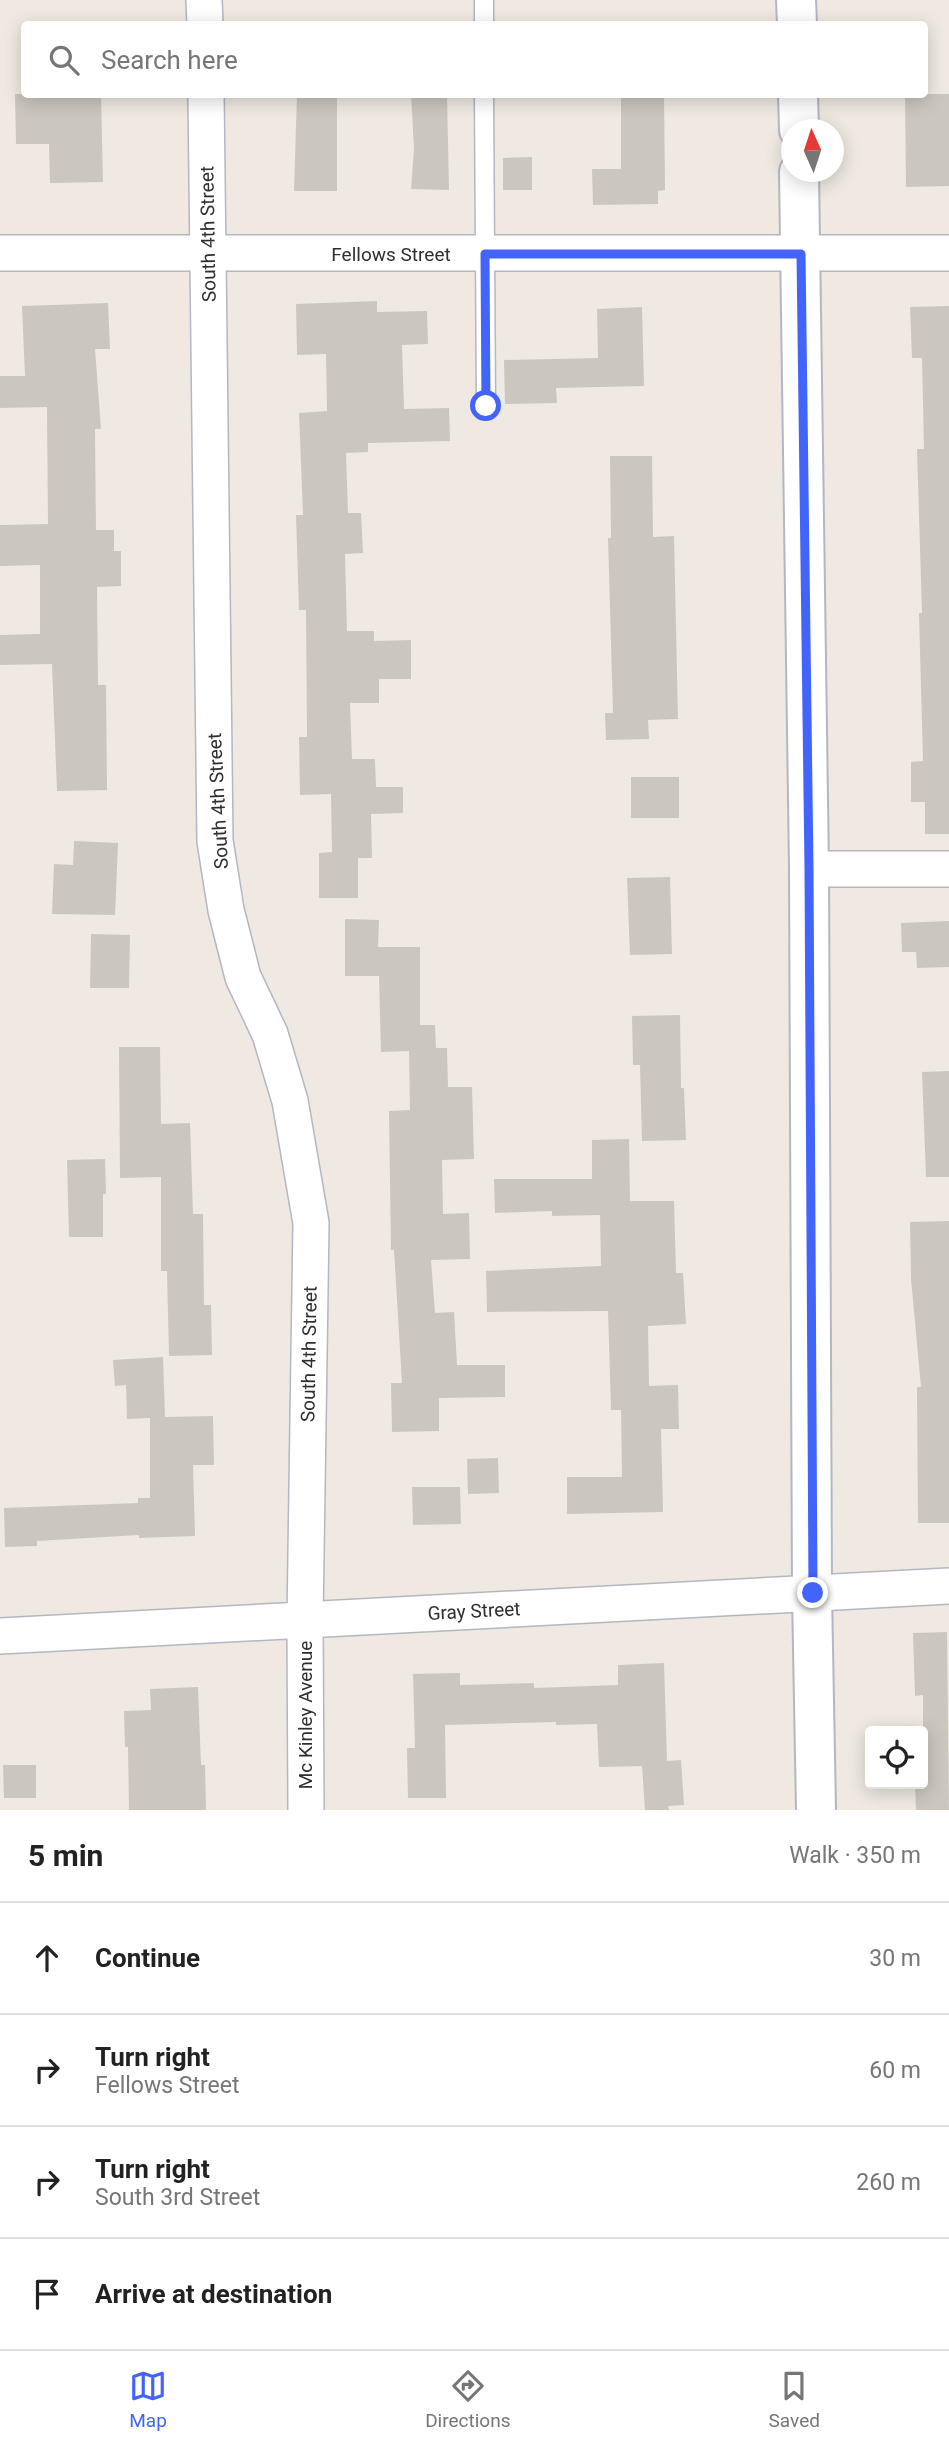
<!DOCTYPE html>
<html lang="en">
<head>
<meta charset="utf-8">
<style>
	body { margin:0; font-family:Roboto,sans-serif; background:#f2f2f2; color:#222 }
	.controls { position:absolute; right:21px; bottom:21px; display:grid; overflow:hidden; border-radius:7px; box-shadow:0 4px 18px #0003 }
	.controls button { width:63px; height:63px; display:grid; place-items:center; padding:0; border:0; border-bottom:2px solid #e0e0e0; background:#fff; color:#222; font:35px sans-serif }
	.compass { position:absolute; left:781px; top:119px; width:63px; height:63px; border-radius:50%; background:#fff; box-shadow:0 4px 18px #0003; rotate:357deg }
	.stop { position:absolute; width:21px; height:21px; margin:-16px; border:5px solid #4264fb; border-radius:50%; background:#fff }
	.stop.end { background:#4264fb; border-color:#fff; box-shadow:0 2px 7px #0008 }
	.list { margin:0; padding:0; list-style:none }
	h2 { display:flex; justify-content:space-between; align-items:center; height:91px; margin:0; padding:0 28px; font-size:30px }
	h2 small { font-size:23px; font-weight:400; color:#767676 }
	.list li { display:grid; grid-template-columns:46px 1fr auto; gap:21px; align-items:center; box-sizing:border-box; height:112px; padding:0 28px; border-top:2px solid #e0e0e0 }
	.list b { display:block; font-size:26px; white-space:nowrap }
	.list p { margin:0; font-size:23px; white-space:nowrap; color:#767676 }
	.list em { font-size:23px; font-style:normal; color:#767676 }
	.icon { flex:none; width:38px; height:38px; fill:none; stroke:currentColor; stroke-width:2; stroke-linecap:round; stroke-linejoin:round }
	.map { position:relative; flex:none; width:949px; height:1810px; overflow:hidden }
	.search { position:absolute; background:#fff; box-shadow:0 4px 18px #0003; left:21px; right:21px; top:21px; height:77px; display:flex; align-items:center; gap:18px; box-sizing:border-box; padding:0 24px; border-radius:7px; color:#767676; font-size:26px }
	.sheet { height:539px; background:#fff }
	nav { display:flex; justify-content:space-around; align-items:center; box-sizing:border-box; height:98px; border-top:2px solid #e0e0e0; background:#fff; font-size:19px; color:#767676 }
	nav a { display:grid; justify-items:center; gap:4px }
	nav .on { color:#4264fb }
	.map>svg:first-child { display:block }
</style>
</head>
<body>
<div class="map">
<svg width="949" height="1810" viewBox="0 0 949 1810">
	<rect width="100%" height="100%" fill="#efe9e1"/>
	<!-- building -->
	<path fill="#cbc7bf" d="M 15,94 L 101,94 L 103,182 L 50,183 L 49,144 L 16,144 Z
		M 297,94 L 337,94 L 337,191 L 294,191 Z
		M 411,94 L 447,94 L 449,190 L 411,189 L 414,149 Z
		M 621,94 L 664,94 L 665,190 L 658,191 L 658,204 L 593,205 L 592,169 L 621,169 Z
		M 905,94 L 949,94 L 949,186 L 906,187 Z
		M 532,157 L 532,190 L 503,190 L 503,158 Z
		M 377,301 L 377,312 L 427,311 L 428,344 L 402,345 L 404,409 L 449,408 L 450,441 L 368,443 L 368,452 L 346,453 L 348,513 L 361,513 L 363,553 L 345,554 L 347,631 L 374,631 L 374,641 L 411,640 L 411,679 L 379,679 L 379,703 L 350,703 L 352,759 L 375,759 L 376,787 L 403,787 L 403,813 L 371,814 L 372,858 L 358,858 L 358,898 L 319,898 L 319,853 L 332,852 L 331,794 L 300,795 L 299,737 L 307,737 L 306,610 L 299,610 L 296,515 L 303,515 L 299,413 L 327,411 L 326,354 L 297,355 L 296,304 Z
		M 108,303 L 110,349 L 95,349 L 101,429 L 95,429 L 96,530 L 114,530 L 114,551 L 121,551 L 121,586 L 97,587 L 98,685 L 106,685 L 107,790 L 57,791 L 52,664 L 0,665 L 0,635 L 40,634 L 40,565 L 0,566 L 0,525 L 48,524 L 47,407 L 0,408 L 0,376 L 25,376 L 22,306 Z
		M 949,306 L 949,834 L 925,834 L 925,802 L 911,802 L 911,762 L 923,761 L 919,613 L 922,613 L 917,449 L 924,449 L 922,358 L 912,358 L 910,307 Z
		M 642,307 L 644,386 L 556,388 L 557,403 L 505,404 L 504,360 L 598,358 L 597,309 Z
		M 610,456 L 652,456 L 653,537 L 674,536 L 678,719 L 648,720 L 649,739 L 606,740 L 605,713 L 613,713 L 608,538 L 611,538 Z
		M 631,777 L 679,777 L 679,818 L 631,818 Z
		M 74,841 L 118,843 L 115,915 L 52,914 L 54,864 L 73,865 Z
		M 670,877 L 672,954 L 630,955 L 627,878 Z
		M 345,919 L 379,920 L 378,947 L 420,947 L 420,1025 L 435,1025 L 436,1048 L 447,1048 L 448,1087 L 472,1087 L 474,1159 L 442,1160 L 443,1214 L 469,1213 L 470,1259 L 431,1260 L 435,1313 L 454,1312 L 457,1365 L 505,1365 L 505,1397 L 439,1398 L 439,1431 L 392,1432 L 391,1383 L 402,1383 L 394,1250 L 391,1250 L 389,1111 L 410,1110 L 409,1051 L 381,1052 L 379,976 L 345,976 Z
		M 949,921 L 949,967 L 917,968 L 916,952 L 902,952 L 901,923 Z
		M 91,934 L 130,935 L 129,988 L 90,988 Z
		M 680,1015 L 681,1088 L 684,1088 L 686,1140 L 642,1141 L 640,1065 L 633,1065 L 632,1016 Z
		M 119,1047 L 160,1047 L 161,1124 L 190,1123 L 193,1214 L 203,1214 L 204,1305 L 211,1305 L 212,1355 L 169,1356 L 167,1271 L 161,1271 L 161,1177 L 120,1178 Z
		M 949,1071 L 949,1177 L 926,1177 L 922,1072 Z
		M 629,1139 L 630,1201 L 674,1201 L 676,1273 L 683,1273 L 686,1324 L 648,1326 L 649,1386 L 678,1385 L 679,1429 L 661,1429 L 663,1512 L 567,1514 L 567,1477 L 622,1477 L 621,1410 L 611,1410 L 608,1311 L 487,1312 L 486,1271 L 601,1266 L 600,1215 L 552,1216 L 552,1211 L 495,1213 L 494,1179 L 592,1179 L 592,1140 Z
		M 105,1159 L 106,1194 L 103,1194 L 103,1237 L 69,1237 L 67,1160 Z
		M 949,1221 L 949,1523 L 918,1523 L 917,1387 L 921,1387 L 911,1279 L 910,1222 Z
		M 163,1357 L 165,1417 L 213,1416 L 214,1465 L 193,1465 L 195,1536 L 139,1538 L 139,1535 L 37,1541 L 37,1546 L 5,1547 L 4,1508 L 138,1503 L 138,1498 L 150,1498 L 150,1418 L 127,1419 L 126,1385 L 115,1386 L 113,1360 Z
		M 498,1458 L 499,1493 L 468,1494 L 467,1459 Z
		M 412,1487 L 460,1487 L 461,1524 L 413,1525 Z
		M 947,1632 L 949,1810 L 916,1810 L 915,1784 L 923,1784 L 923,1695 L 915,1696 L 913,1633 Z
		M 664,1663 L 667,1761 L 681,1760 L 684,1805 L 668,1806 L 669,1810 L 645,1810 L 642,1766 L 599,1767 L 597,1724 L 556,1725 L 556,1722 L 445,1725 L 446,1798 L 408,1798 L 407,1748 L 415,1748 L 413,1674 L 460,1673 L 460,1685 L 534,1683 L 534,1688 L 618,1685 L 618,1665 Z
		M 198,1687 L 201,1765 L 205,1765 L 206,1810 L 129,1810 L 128,1747 L 125,1747 L 124,1711 L 151,1710 L 150,1689 Z
		M 3,1765 L 36,1765 L 36,1798 L 4,1798 Z"/>
	<g fill="none" stroke-linecap="round" stroke-linejoin="round">
		<defs>
			<path id="service" d="M 484,0 L 484,24
				M 484,94 L 486,406"/>
			<path id="minor" d="M 204,0 L 205,24
				M 206,94 L 215,841 L 226,910 L 243,977 L 270,1034 L 290,1101 L 311,1223 L 305,1620 L 306,1810
				M 0,253 L 949,253
				M 809,869 L 949,869
				M 0,1636 L 949,1586"/>
			<path id="tertiary" d="M 796,0 L 797,24
				M 798,94 L 799,130
				M 799,172 L 809,869 L 812,1593 L 816,1810"/>
		</defs>
		<!-- service casing -->
		<use href="#service" stroke="#b4b7c1" stroke-width="21"/>
		<!-- minor casing -->
		<use href="#minor" stroke="#b4b7c1" stroke-width="38"/>
		<!-- tertiary casing -->
		<use href="#tertiary" stroke="#b4b7c1" stroke-width="42"/>
		<!-- service -->
		<use href="#service" stroke="#fff" stroke-width="18"/>
		<!-- minor -->
		<use href="#minor" stroke="#fff" stroke-width="35"/>
		<!-- tertiary -->
		<use href="#tertiary" stroke="#fff" stroke-width="38"/>
	</g>
	<g fill="none" stroke-linecap="round" stroke-linejoin="round">
		<!-- route -->
		<path stroke="#4264fb" stroke-width="9" d="M 486,406 L 485,254 L 801,254 L 809,869 L 813,1593"/>
	</g>
	<g text-anchor="middle" dominant-baseline="central" stroke-width="6" stroke-linejoin="round" paint-order="stroke">
		<!-- street labels -->
		<g font-size="19" fill="#2e2e2e" stroke="#fff">
			<text transform="translate(208 234) rotate(-91)">South 4th Street</text>
			<text x="391" y="254">Fellows Street</text>
			<text transform="translate(218 801) rotate(-93)">South 4th Street</text>
			<text transform="translate(309 1354) rotate(-89)">South 4th Street</text>
			<text transform="translate(474 1611) rotate(-3)">Gray Street</text>
			<text transform="translate(305 1715) rotate(-90)">Mc Kinley Avenue</text>
		</g>
	</g>
</svg>
<div class="controls">
<button><svg class="icon" aria-label="locate" viewBox="0 0 24 24"><circle cx="12" cy="12" r="6"/><path d="M12 2v4M12 18v4M2 12h4M18 12h4"/></svg></button>
</div>
<svg class="compass" viewBox="-18 -18 36 36"><path d="M0-13l5 13h-10z" fill="#e53935"/><path d="M0 13l5-13h-10z" fill="#767676"/></svg>
<div class="stop" style="left:486px;top:406px"></div>
<div class="stop end" style="left:813px;top:1593px"></div>
<div class="search"><svg class="icon" aria-label="search" viewBox="0 0 24 24"><circle cx="10" cy="10" r="6"/><path d="M15 15l6 6"/></svg>Search here</div>
</div>
<section class="sheet">
<h2>5 min<small>Walk · 350 m</small></h2>
<ul class="list">
<li><svg class="icon" aria-label="ahead" viewBox="0 0 24 24"><path d="M12 20V5M6 11l6-6 6 6"/></svg><div><b>Continue</b></div><em>30 m</em></li>
<li><svg class="icon" aria-label="right" viewBox="0 0 24 24"><path d="M7 20v-9h11M14 6l5 5-5 5"/></svg><div><b>Turn right</b><p>Fellows Street</p></div><em>60 m</em></li>
<li><svg class="icon" aria-label="right" viewBox="0 0 24 24"><path d="M7 20v-9h11M14 6l5 5-5 5"/></svg><div><b>Turn right</b><p>South 3rd Street</p></div><em>260 m</em></li>
<li><svg class="icon" aria-label="arrive" viewBox="0 0 24 24"><path d="M6 21V4h12l-3 4 3 4H6"/></svg><div><b>Arrive at destination</b></div></li>
</ul>
</section>
<nav>
<a class="on"><svg class="icon" aria-label="map" viewBox="0 0 24 24"><path d="M3 6l6-2 6 2 6-2v14l-6 2-6-2-6 2zM9 4v14M15 6v14"/></svg>Map</a>
<a><svg class="icon" aria-label="directions" viewBox="0 0 24 24"><path d="M12 3l9 9-9 9-9-9zM9 14v-3h6M13 9l2 2-2 2"/></svg>Directions</a>
<a><svg class="icon" aria-label="saved" viewBox="0 0 24 24"><path d="M7 4h10v16l-5-4-5 4z"/></svg>Saved</a>
</nav>
</body>
</html>
